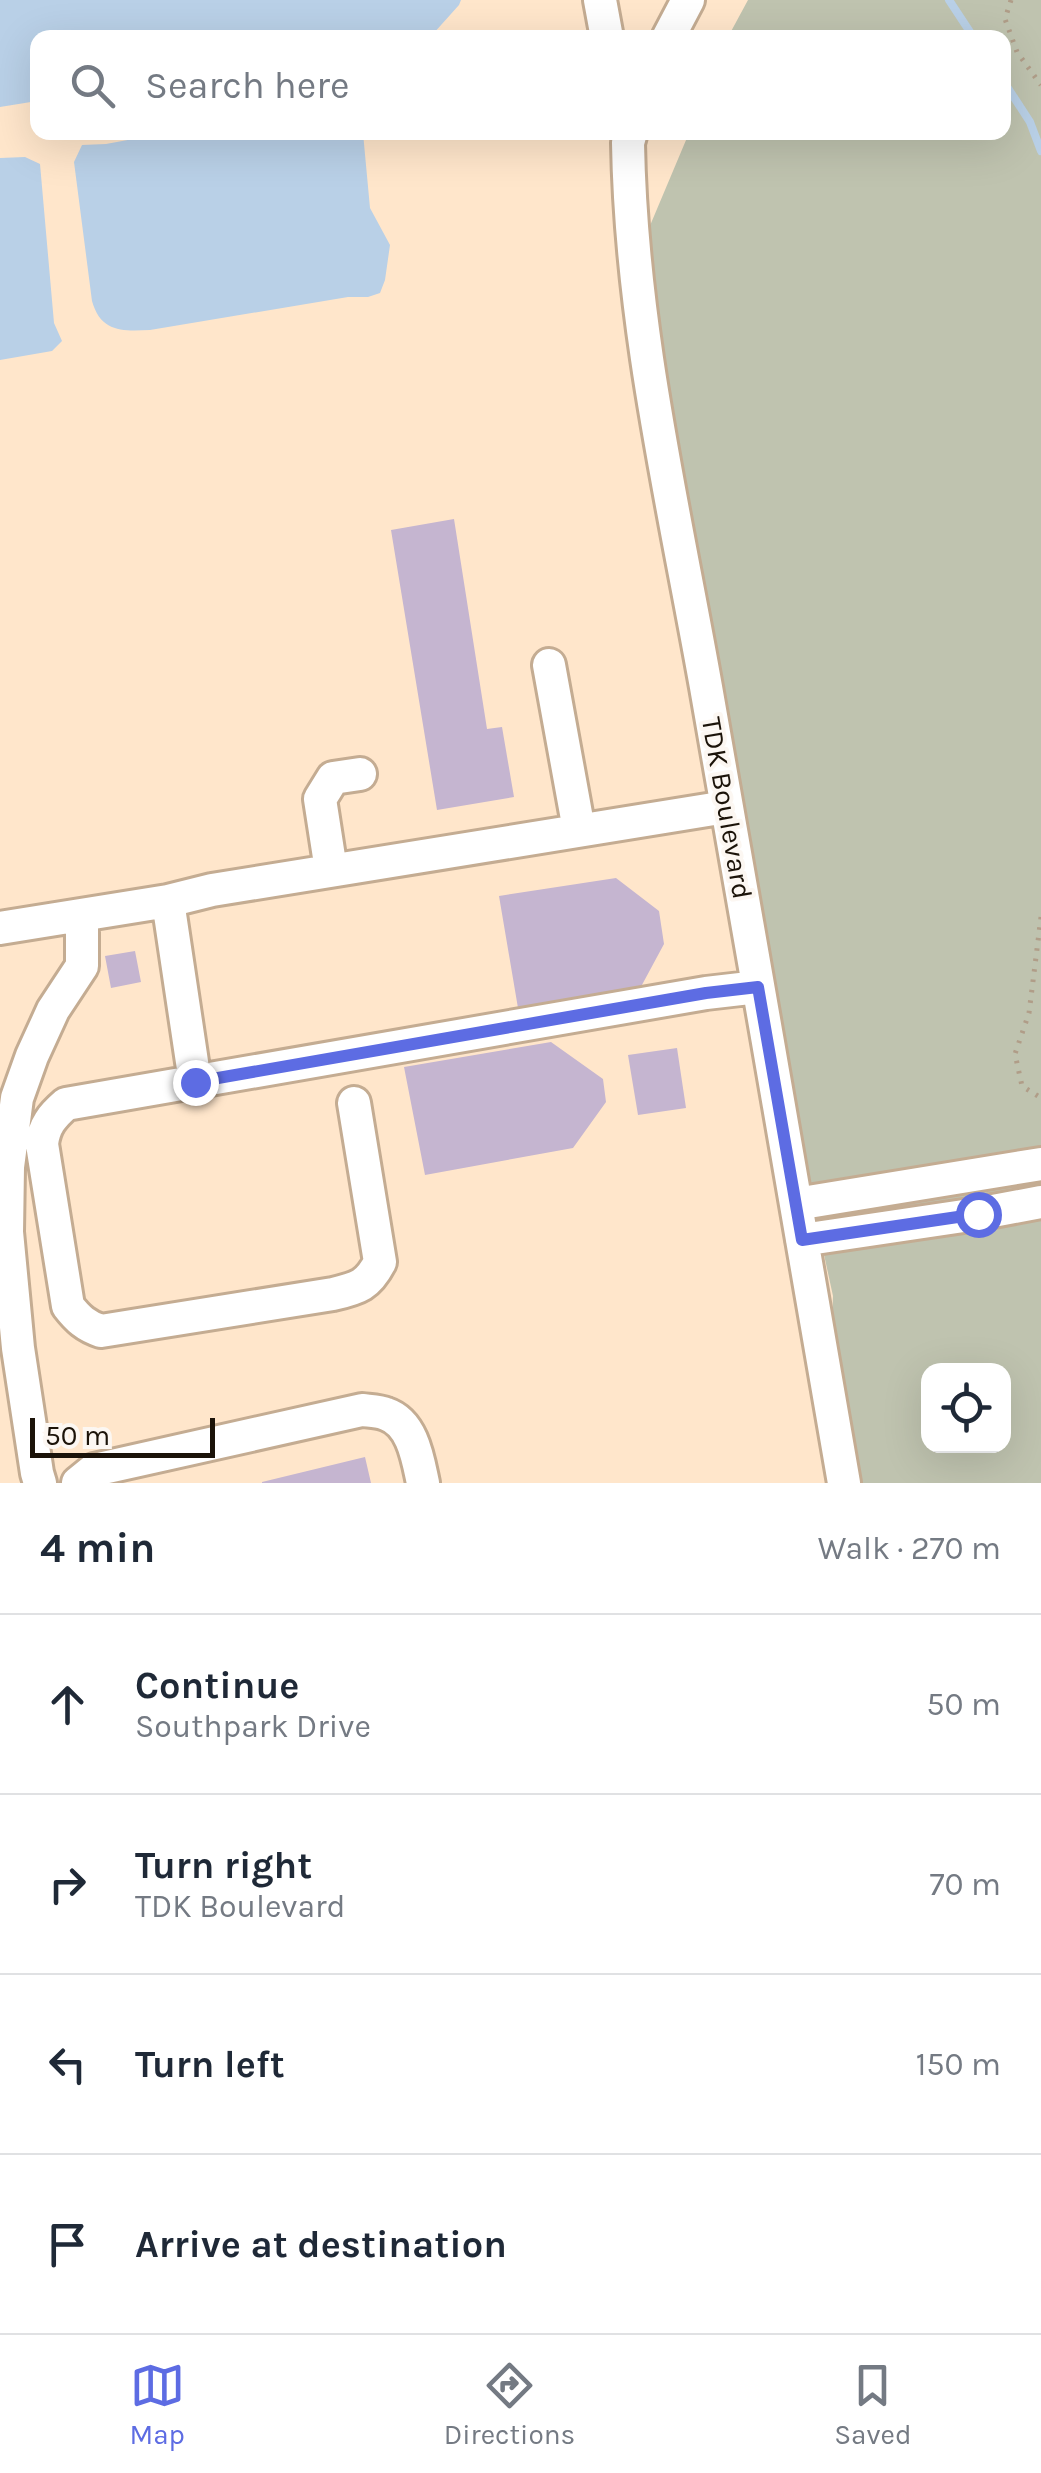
<!DOCTYPE html>
<html lang="en">
<head>
<meta charset="utf-8">
<style>
	body { margin:0; font-family:Karla,sans-serif; background:#f6f6f7; color:#1f2937 }
	.controls { position:absolute; right:30px; bottom:30px; display:grid; overflow:hidden; border-radius:20px; box-shadow:0 10px 40px #0002 }
	.controls button { width:90px; height:90px; display:grid; place-items:center; padding:0; border:0; border-bottom:2px solid #e0e1e3; background:#fff; color:#1f2937; font:50px sans-serif }
	.scale { position:absolute; left:30px; bottom:25px; width:185px; box-sizing:border-box; padding-left:10px; border:5px solid #1b1309; border-top:0; font-size:28px; line-height:35px; white-space:nowrap; color:#1b1309; -webkit-text-stroke:8px #fcf7f2; paint-order:stroke }
	.stop { position:absolute; width:30px; height:30px; margin:-22px; border:8px solid #5d6ce3; border-radius:50%; background:#fff }
	.stop.end { background:#5d6ce3; border-color:#fff; box-shadow:0 2px 10px #0008 }
	.list { margin:0; padding:0; list-style:none }
	h2 { display:flex; justify-content:space-between; align-items:center; height:130px; margin:0; padding:0 40px; font-size:42px }
	h2 small { font-size:32px; font-weight:400; color:#747a83 }
	.list li { display:grid; grid-template-columns:65px 1fr auto; gap:30px; align-items:center; box-sizing:border-box; height:180px; padding:0 40px; border-top:2px solid #e0e1e3 }
	.list b { display:block; font-size:38px; white-space:nowrap }
	.list p { margin:0; font-size:32px; white-space:nowrap; color:#747a83 }
	.list em { font-size:32px; font-style:normal; color:#747a83 }
	.icon { flex:none; width:55px; height:55px; fill:none; stroke:currentColor; stroke-width:2; stroke-linecap:round; stroke-linejoin:round }
	.map { position:relative; flex:none; width:1041px; height:1483px; overflow:hidden }
	.search { position:absolute; background:#fff; box-shadow:0 10px 40px #0002; left:30px; right:30px; top:30px; height:110px; display:flex; align-items:center; gap:25px; box-sizing:border-box; padding:0 35px; border-radius:20px; color:#747a83; font-size:38px }
	.sheet { height:850px; background:#fff }
	nav { display:flex; justify-content:space-around; align-items:center; box-sizing:border-box; height:140px; border-top:2px solid #e0e1e3; background:#fff; font-size:28px; color:#747a83 }
	nav a { display:grid; justify-items:center; gap:5px }
	nav .on { color:#5d6ce3 }
	.map>svg:first-child { display:block }
</style>
</head>
<body>
<div class="map">
<svg width="1041" height="1483" viewBox="0 0 1041 1483">
	<rect width="100%" height="100%" fill="#ffe6cb"/>
	<!-- green -->
	<path fill="#bfc3af" fill-rule="evenodd" d="M 748,0 L 1041,0 L 1041,1483 L 826,1483 L 833,1296 L 731,826 L 641,247 L 689,133 L 1004,132 L 1004,38 L 728,37 ZM 928,1370 L 1004,1370 L 1004,1446 L 928,1446 Z"/>
	<!-- water -->
	<path fill="#b9d0e7" d="M 0,0 L 461,0 L 459,5 L 433,34 L 410,37 L 38,38 L 37,101 L 0,107 Z
		M 171,132 L 363,133 L 370,208 L 390,245 L 385,280 L 380,293 L 368,297 L 348,297 L 150,330 C 123,331 101,333 92,301 L 74,162 L 82,145 L 106,144 Z
		M 25,157 L 40,164 L 54,323 L 62,341 L 52,351 L 0,360 L 0,158 Z"/>
	<g fill="none" stroke-linecap="round" stroke-linejoin="round">
		<!-- stream -->
		<path stroke="#b9d0e7" stroke-width="8" d="M 949,0 L 974,38
			M 1004,82 L 1030,122 L 1041,151"/>
	</g>
	<!-- building -->
	<path fill="#c5b5d0" d="M 454,519 L 487,729 L 502,727 L 514,797 L 437,810 L 391,530 Z
		M 616,878 L 659,911 L 664,944 L 636,996 L 519,1014 L 499,896 Z
		M 135,951 L 141,982 L 111,988 L 105,956 Z
		M 551,1042 L 603,1079 L 606,1102 L 573,1148 L 425,1175 L 404,1067 Z
		M 677,1048 L 686,1108 L 638,1115 L 628,1055 Z
		M 365,1457 L 371,1483 L 262,1483 L 262,1482 Z"/>
	<g fill="none" stroke-linecap="round" stroke-linejoin="round">
		<defs>
			<path id="minor" d="M 600,0 L 607,38
				M 668,38 L 688,0
				M 631,132 L 628,143 C 631,327 674,507 706,687 C 753,952 798,1218 844,1483
				M 549,665 L 579,830
				M 331,870 L 320,799 L 333,778 L 360,774
				M 0,928 L 168,901
				M 195,1082 L 168,901 L 212,890 L 726,807
				M 354,1103 L 380,1262 C 368,1285 359,1288 333,1294 L 101,1331 C 86,1326 78,1319 68,1306 L 42,1144 C 44,1126 52,1116 66,1104 L 706,993 L 758,987
				M 796,1204 L 1041,1164
				M 802,1240 L 977,1214 L 1041,1202
				M 40,1483 L 37,1473 L 18,1348 L 7,1232 L 8,1167 L 17,1098 L 32,1056 L 53,1010 L 82,966 L 82,915
				M 78,1483 L 94,1470 L 362,1410 C 370,1411 379,1411 386,1414 C 413,1423 418,1460 423,1483"/>
		</defs>
		<!-- minor casing -->
		<use href="#minor" stroke="#c4ac92" stroke-width="38"/>
		<!-- path -->
		<path stroke="#b09d88" stroke-width="5" stroke-dasharray="2.5 8" stroke-linecap="butt" d="M 1011,0 L 1005,19 L 1017,52 L 1041,85
			M 1041,917 L 1029,1013 L 1015,1054 L 1022,1086 L 1041,1098"/>
		<!-- minor -->
		<use href="#minor" stroke="#fff" stroke-width="32"/>
	</g>
	<g fill="none" stroke-linecap="round" stroke-linejoin="round">
		<!-- route -->
		<path stroke="#5d6ce3" stroke-width="12" d="M 195,1082 L 706,993 L 758,987 L 802,1240 L 978,1214"/>
	</g>
	<g text-anchor="middle" dominant-baseline="central" stroke-width="8" stroke-linejoin="round" paint-order="stroke">
		<!-- street labels -->
		<g font-size="28" fill="#1b1309" stroke="#fcf7f2">
			<text transform="translate(727 808) rotate(80)">TDK Boulevard</text>
		</g>
	</g>
</svg>
<div class="controls">
<button><svg class="icon" aria-label="locate" viewBox="0 0 24 24"><circle cx="12" cy="12" r="6"/><path d="M12 2v4M12 18v4M2 12h4M18 12h4"/></svg></button>
</div>
<div class="scale">50 m</div>
<div class="stop" style="left:978px;top:1214px"></div>
<div class="stop end" style="left:195px;top:1082px"></div>
<div class="search"><svg class="icon" aria-label="search" viewBox="0 0 24 24"><circle cx="10" cy="10" r="6"/><path d="M15 15l6 6"/></svg>Search here</div>
</div>
<section class="sheet">
<h2>4 min<small>Walk · 270 m</small></h2>
<ul class="list">
<li><svg class="icon" aria-label="ahead" viewBox="0 0 24 24"><path d="M12 20V5M6 11l6-6 6 6"/></svg><div><b>Continue</b><p>Southpark Drive</p></div><em>50 m</em></li>
<li><svg class="icon" aria-label="right" viewBox="0 0 24 24"><path d="M7 20v-9h11M14 6l5 5-5 5"/></svg><div><b>Turn right</b><p>TDK Boulevard</p></div><em>70 m</em></li>
<li><svg class="icon" aria-label="left" viewBox="0 0 24 24"><path d="M17 20v-9H6M10 6l-5 5 5 5"/></svg><div><b>Turn left</b></div><em>150 m</em></li>
<li><svg class="icon" aria-label="arrive" viewBox="0 0 24 24"><path d="M6 21V4h12l-3 4 3 4H6"/></svg><div><b>Arrive at destination</b></div></li>
</ul>
</section>
<nav>
<a class="on"><svg class="icon" aria-label="map" viewBox="0 0 24 24"><path d="M3 6l6-2 6 2 6-2v14l-6 2-6-2-6 2zM9 4v14M15 6v14"/></svg>Map</a>
<a><svg class="icon" aria-label="directions" viewBox="0 0 24 24"><path d="M12 3l9 9-9 9-9-9zM9 14v-3h6M13 9l2 2-2 2"/></svg>Directions</a>
<a><svg class="icon" aria-label="saved" viewBox="0 0 24 24"><path d="M7 4h10v16l-5-4-5 4z"/></svg>Saved</a>
</nav>
</body>
</html>
